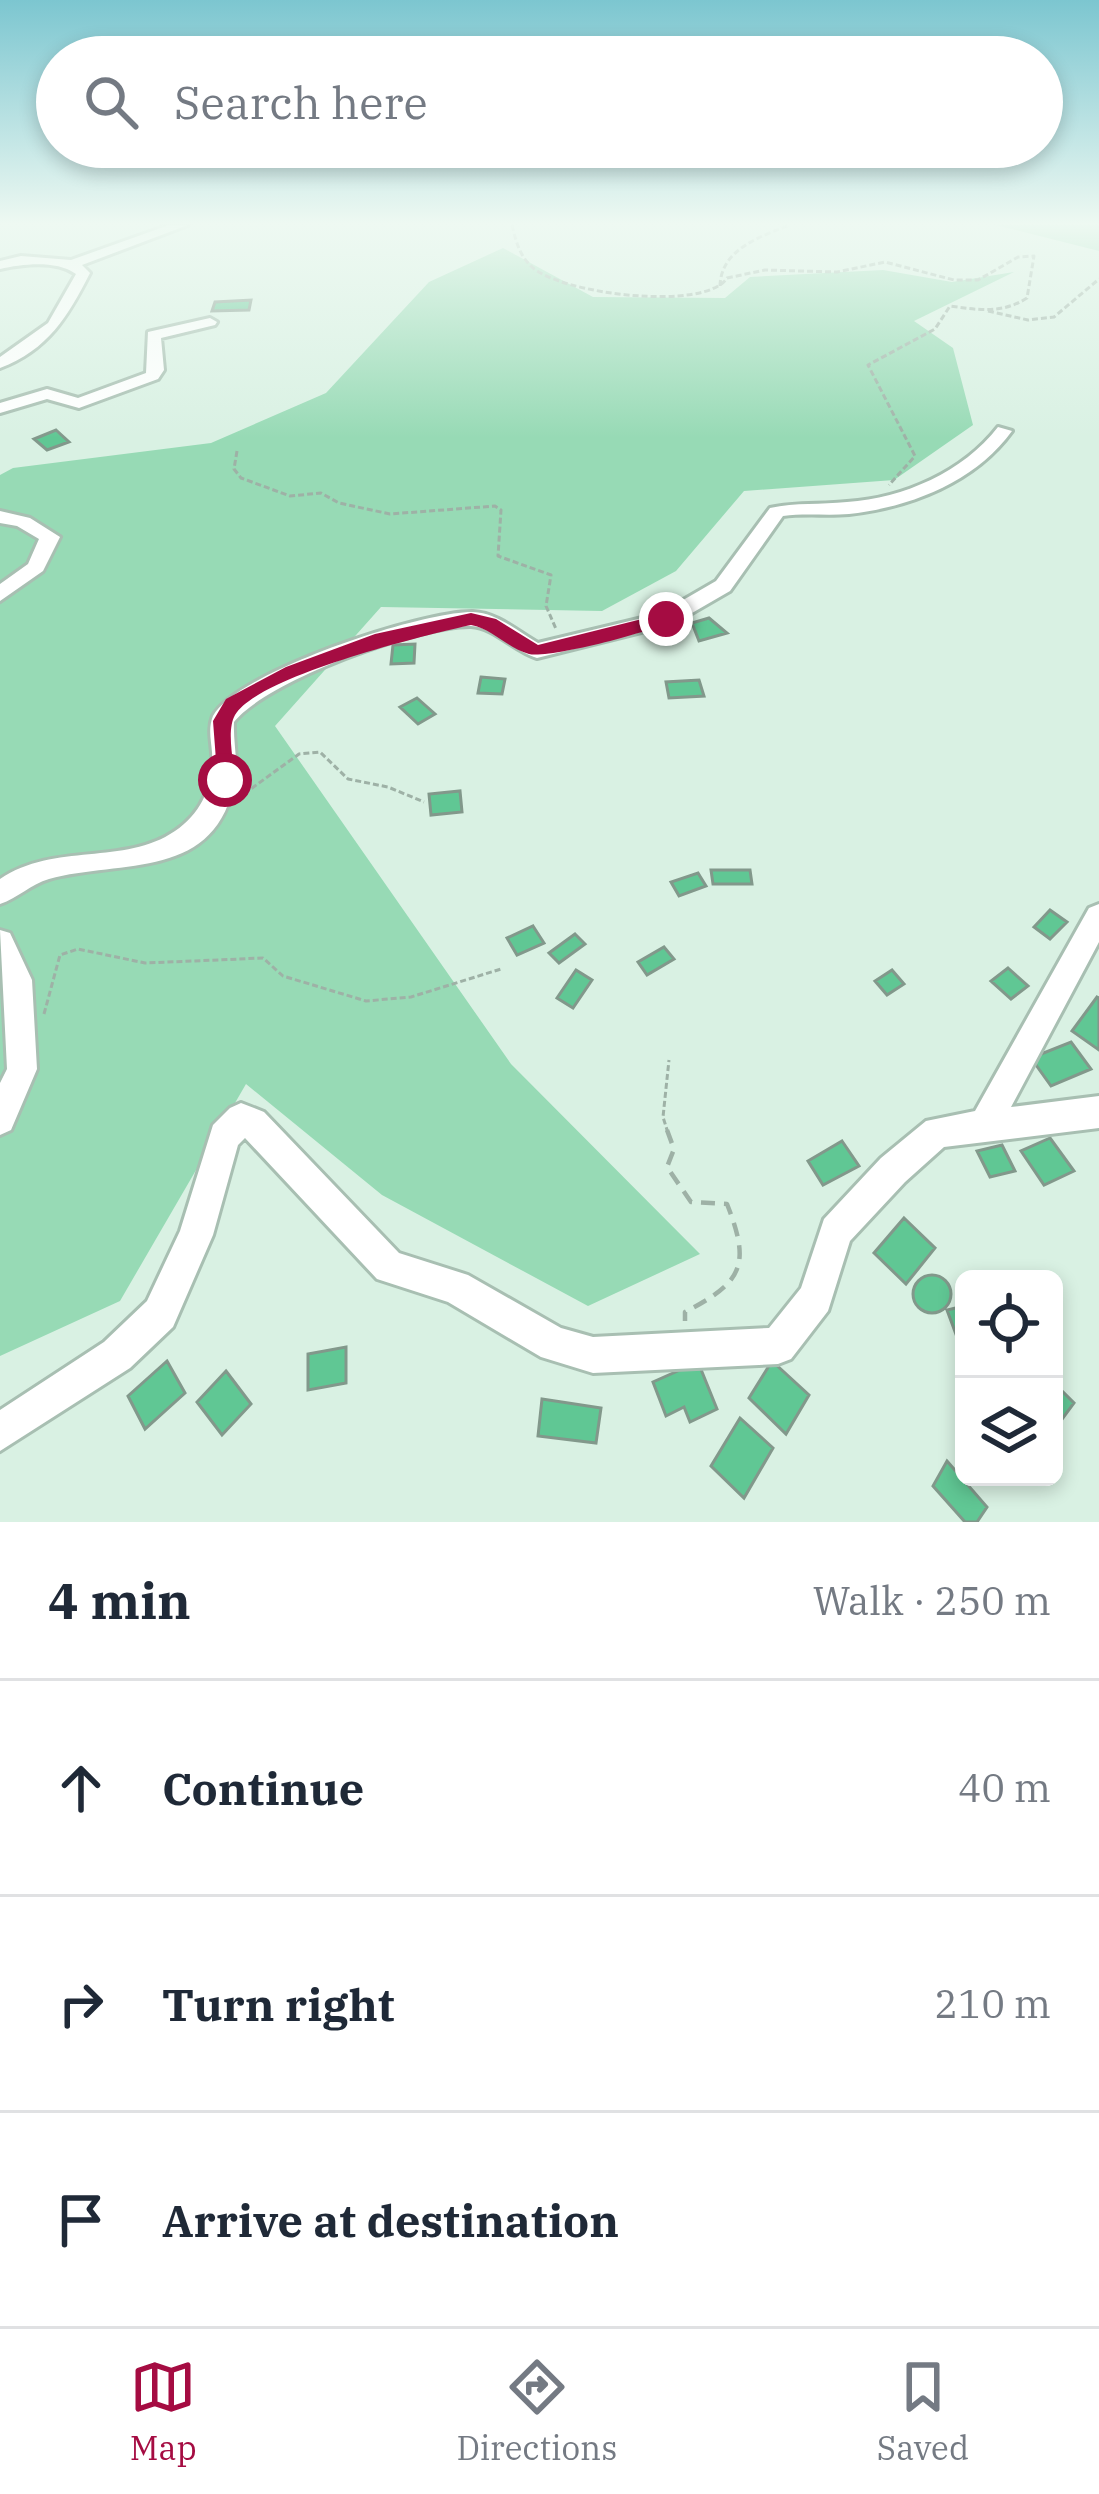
<!DOCTYPE html>
<html lang="en">
<head>
<meta charset="utf-8">
<style>
	body { margin:0; font-family:"IBM Plex Serif",serif; background:#f2f2f3; color:#1f2937 }
	.controls { position:absolute; right:36px; bottom:36px; display:grid; overflow:hidden; border-radius:18px; box-shadow:0 6px 18px #0003 }
	.controls button { width:108px; height:108px; display:grid; place-items:center; padding:0; border:0; border-bottom:3px solid #e0e1e3; background:#fff; color:#1f2937; font:60px sans-serif }
	.stop { position:absolute; width:36px; height:36px; margin:-27px; border:9px solid #a50c42; border-radius:50%; background:#fff }
	.stop.end { background:#a50c42; border-color:#fff; box-shadow:0 3px 12px #0008 }
	.list { margin:0; padding:0; list-style:none }
	h2 { display:flex; justify-content:space-between; align-items:center; height:156px; margin:0; padding:0 48px; font-size:51px }
	h2 small { font-size:39px; font-weight:400; color:#747a83 }
	.list li { display:grid; grid-template-columns:78px 1fr auto; gap:36px; align-items:center; box-sizing:border-box; height:216px; padding:0 48px; border-top:3px solid #e0e1e3 }
	.list b { display:block; font-size:45px; white-space:nowrap }
	.list em { font-size:39px; font-style:normal; color:#747a83 }
	.icon { flex:none; width:66px; height:66px; fill:none; stroke:currentColor; stroke-width:2; stroke-linecap:round; stroke-linejoin:round }
	.map { position:relative; flex:none; width:1099px; height:1522px; overflow:hidden }
	.search { position:absolute; background:#fff; box-shadow:0 6px 18px #0003; left:36px; right:36px; top:36px; height:132px; display:flex; align-items:center; gap:30px; box-sizing:border-box; padding:0 42px; border-radius:66px; color:#747a83; font-size:45px }
	.sheet { height:804px; background:#fff }
	nav { display:flex; justify-content:space-around; align-items:center; box-sizing:border-box; height:168px; border-top:3px solid #e0e1e3; background:#fff; font-size:33px; color:#747a83 }
	nav a { display:grid; justify-items:center; gap:6px }
	nav .on { color:#a50c42 }
	.map>svg:first-child { display:block }
</style>
</head>
<body>
<div class="map">
<svg width="1099" height="1522" viewBox="0 0 1099 1522">
	<rect width="100%" height="100%" fill="#d9f1e3"/>
	<!-- green -->
	<path fill="#97dab5" d="M 996,225 L 1099,225 L 1099,251 Z
		M 503,248 L 593,297 L 725,298 L 750,277 L 883,270 L 952,282 L 1014,272 L 914,321 L 953,348 L 973,425 L 894,480 L 744,491 L 676,571 L 602,611 L 381,607 L 275,726 L 511,1064 L 700,1254 L 588,1306 L 382,1195 L 246,1084 L 120,1301 L 0,1356 L 0,475 L 13,468 L 211,443 L 326,393 L 429,282 Z"/>
	<!-- building -->
	<path fill="#60c794" stroke="#82988b" stroke-width="3" d="M 251,300 L 249,310 L 212,311 L 215,302 Z
		M 56,430 L 69,442 L 47,450 L 34,439 Z
		M 709,618 L 727,633 L 699,641 L 692,623 Z
		M 415,644 L 414,663 L 391,664 L 393,645 Z
		M 481,677 L 505,679 L 502,694 L 478,693 Z
		M 699,680 L 704,696 L 669,698 L 666,682 Z
		M 417,698 L 435,714 L 418,724 L 400,707 Z
		M 460,791 L 462,812 L 431,815 L 429,794 Z
		M 711,870 L 750,870 L 752,884 L 713,884 Z
		M 698,873 L 706,886 L 679,896 L 671,882 Z
		M 1050,910 L 1067,922 L 1050,939 L 1034,927 Z
		M 533,926 L 544,943 L 517,955 L 507,938 Z
		M 575,934 L 585,944 L 559,963 L 549,953 Z
		M 664,947 L 674,959 L 647,975 L 638,962 Z
		M 1008,968 L 1028,986 L 1011,999 L 991,981 Z
		M 576,970 L 592,980 L 573,1008 L 557,998 Z
		M 892,970 L 904,984 L 887,995 L 875,981 Z
		M 1097,997 L 1099,998 L 1099,1050 L 1072,1031 Z
		M 1071,1042 L 1091,1069 L 1051,1086 L 1031,1058 Z
		M 1050,1138 L 1074,1171 L 1044,1185 L 1021,1151 Z
		M 842,1141 L 859,1166 L 823,1185 L 808,1161 Z
		M 1002,1145 L 1015,1171 L 990,1177 L 977,1151 Z
		M 904,1218 L 935,1248 L 906,1284 L 874,1253 Z
		M913 1294a19 19 0 1 1 38 0a19 19 0 1 1-38 0Z
		M 964,1306 L 964,1356 L 947,1310 Z
		M 346,1347 L 346,1383 L 308,1390 L 308,1354 Z
		M 167,1361 L 185,1393 L 145,1429 L 128,1396 Z
		M 772,1361 L 809,1395 L 786,1434 L 749,1398 Z
		M 698,1362 L 717,1409 L 690,1422 L 684,1407 L 666,1416 L 653,1382 Z
		M 226,1371 L 251,1404 L 222,1435 L 197,1402 Z
		M 1054,1383 L 1074,1403 L 1060,1422 L 1054,1416 Z
		M 542,1399 L 601,1408 L 596,1443 L 538,1436 Z
		M 740,1418 L 773,1448 L 744,1498 L 711,1466 Z
		M 947,1461 L 987,1507 L 977,1522 L 965,1522 L 933,1486 Z"/>
	<g fill="none" stroke-linecap="round" stroke-linejoin="round">
		<defs>
			<path id="minor" d="M 169,225 L 188,225 L 82,265 L 90,273 C 68,316 48,350 0,368 L 0,357 L 48,323 L 76,274 C 56,260 23,264 0,269 L 0,261 L 21,256 L 71,260 Z
				M 210,318 L 217,322 L 215,325 L 161,338 L 164,370 L 158,379 L 79,408 L 47,399 L 0,413 L 0,403 L 47,389 L 78,398 L 146,373 L 148,332 Z
				M 998,427 L 1012,431 C 975,482 911,507 849,514 C 827,516 805,513 783,516 L 730,591 L 673,624 L 537,658 C 515,652 494,627 471,626 C 419,625 266,681 234,722 C 233,741 238,759 235,778 C 218,882 121,859 49,879 C 31,884 18,898 0,904 L 0,879 C 55,842 124,866 175,831 C 202,813 214,784 212,752 C 211,740 208,728 213,716 C 237,672 422,611 473,612 C 498,613 518,632 538,643 L 659,614 L 716,581 L 770,508 C 796,502 821,505 847,502 C 904,498 963,472 998,427 Z
				M 0,511 L 30,518 L 60,537 L 43,571 L 0,601 L 0,584 L 28,564 L 39,539 L 17,526 L 0,523 Z
				M 1099,904 L 1099,942 L 1011,1107 L 1099,1096 L 1099,1128 L 944,1147 L 905,1182 L 850,1241 L 828,1311 L 791,1359 L 778,1364 L 593,1373 L 541,1357 L 448,1302 L 377,1279 L 245,1138 L 238,1145 L 213,1235 L 173,1327 L 130,1368 L 0,1451 L 0,1410 L 104,1342 L 147,1301 L 180,1231 L 213,1125 L 230,1108 L 241,1103 L 264,1112 L 399,1253 L 468,1275 L 561,1328 L 593,1337 L 769,1328 L 801,1288 L 824,1219 L 881,1158 L 926,1121 L 975,1111 L 1089,908 Z
				M 0,930 L 10,933 L 32,980 L 37,1069 L 11,1130 L 0,1135 L 0,1083 L 7,1069 Z"/>
		</defs>
		<!-- minor casing -->
		<use href="#minor" stroke="#a8bfb2" stroke-width="6"/>
		<!-- path-far1 -->
		<path stroke="#9eb1a6" stroke-width="3" stroke-dasharray="6 3" stroke-linecap="butt" d="M 512,225 C 516,241 519,255 532,267 C 561,294 705,312 727,278 L 765,270 L 837,272 L 885,262 L 954,280 L 978,280 L 1018,257 L 1034,256 L 1027,298 C 1002,314 978,310 950,306 L 935,329 L 868,365 L 915,456 L 889,485
			M 720,286 C 721,249 760,237 789,225
			M 988,311 L 1028,320 L 1054,317 L 1099,279
			M 237,451 L 234,469 L 241,478 L 290,496 L 321,493 L 339,503 L 390,514 L 495,506 L 501,510 L 498,556 L 551,575 L 546,606 L 556,629
			M 237,799 L 299,754 L 320,752 L 348,779 L 388,787 L 424,802
			M 44,1014 L 60,955 L 78,949 L 145,963 L 263,958 L 283,976 L 366,1001 L 411,997 L 501,969
			M 668,1133 L 663,1117 L 669,1060"/>
		<!-- path -->
		<path stroke="#9eb1a6" stroke-width="4.5" stroke-dasharray="14 9" stroke-linecap="butt" d="M 667,1130 L 674,1149 L 667,1167 L 691,1202 L 727,1204 C 751,1265 743,1282 685,1312 L 685,1321"/>
		<!-- minor -->
		<use href="#minor" fill="#fff" fill-rule="evenodd"/>
	</g>
	<!-- sky -->
	<linearGradient id="sky" x2="0" y2="1"><stop stop-color="#7cc6d0"/><stop offset="0.51" stop-color="#eef9f2"/><stop offset="1" stop-color="#eef9f2" stop-opacity="0"/></linearGradient>
	<rect width="1099" height="438" fill="url(#sky)"/>
	<!-- route -->
	<path fill="#a50c42" d="M 471,613 L 496,619 L 538,645 L 666,613 L 674,619 C 658,631 548,659 529,654 C 507,648 493,629 471,625 C 425,635 258,676 235,715 C 226,731 234,762 235,780 L 225,788 L 218,786 L 213,721 L 226,699 L 286,667 L 375,634 Z"/>
</svg>
<div class="controls">
<button><svg class="icon" aria-label="locate" viewBox="0 0 24 24"><circle cx="12" cy="12" r="6"/><path d="M12 2v4M12 18v4M2 12h4M18 12h4"/></svg></button>
<button><svg class="icon" aria-label="layers" viewBox="0 0 24 24"><path d="M12 4l9 5-9 5-9-5zM3 14l9 5 9-5"/></svg></button>
</div>
<div class="stop" style="left:225px;top:780px"></div>
<div class="stop end" style="left:666px;top:619px"></div>
<div class="search"><svg class="icon" aria-label="search" viewBox="0 0 24 24"><circle cx="10" cy="10" r="6"/><path d="M15 15l6 6"/></svg>Search here</div>
</div>
<section class="sheet">
<h2>4 min<small>Walk · 250 m</small></h2>
<ul class="list">
<li><svg class="icon" aria-label="ahead" viewBox="0 0 24 24"><path d="M12 20V5M6 11l6-6 6 6"/></svg><div><b>Continue</b></div><em>40 m</em></li>
<li><svg class="icon" aria-label="right" viewBox="0 0 24 24"><path d="M7 20v-9h11M14 6l5 5-5 5"/></svg><div><b>Turn right</b></div><em>210 m</em></li>
<li><svg class="icon" aria-label="arrive" viewBox="0 0 24 24"><path d="M6 21V4h12l-3 4 3 4H6"/></svg><div><b>Arrive at destination</b></div></li>
</ul>
</section>
<nav>
<a class="on"><svg class="icon" aria-label="map" viewBox="0 0 24 24"><path d="M3 6l6-2 6 2 6-2v14l-6 2-6-2-6 2zM9 4v14M15 6v14"/></svg>Map</a>
<a><svg class="icon" aria-label="directions" viewBox="0 0 24 24"><path d="M12 3l9 9-9 9-9-9zM9 14v-3h6M13 9l2 2-2 2"/></svg>Directions</a>
<a><svg class="icon" aria-label="saved" viewBox="0 0 24 24"><path d="M7 4h10v16l-5-4-5 4z"/></svg>Saved</a>
</nav>
</body>
</html>
